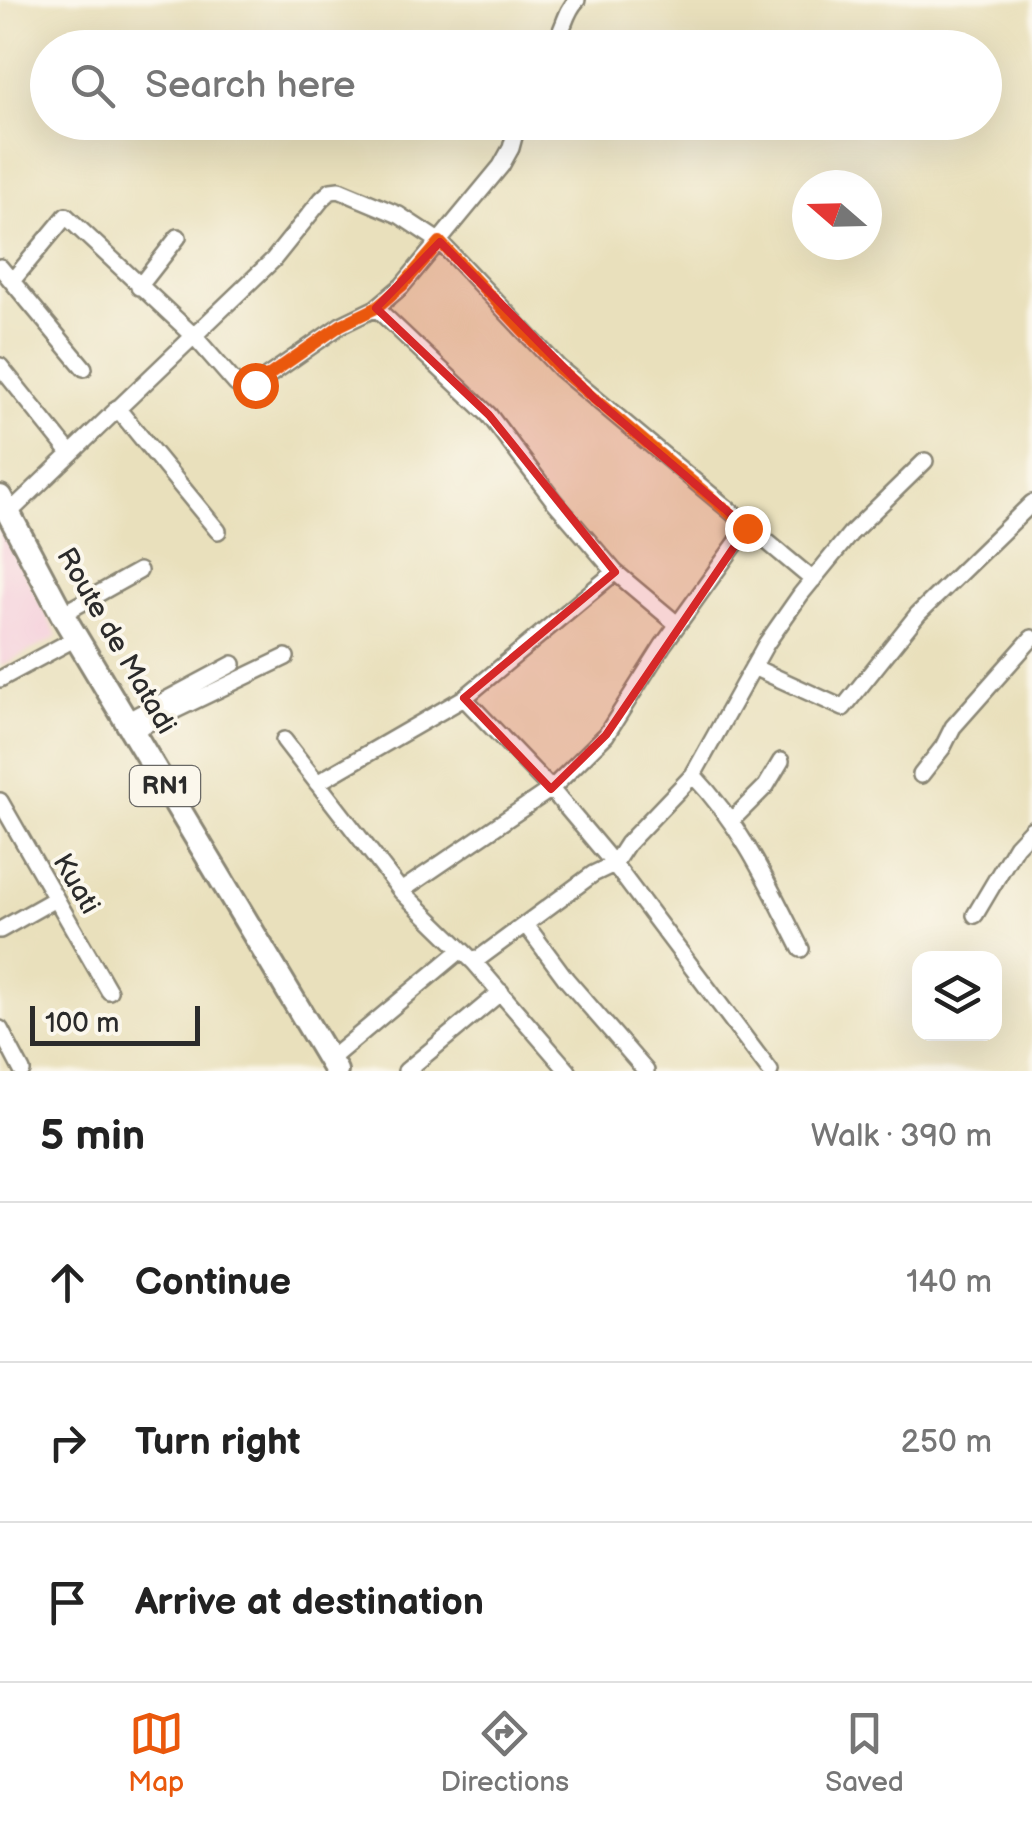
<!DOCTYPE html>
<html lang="en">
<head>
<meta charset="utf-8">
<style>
	body { margin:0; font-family:"Balsamiq Sans",sans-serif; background:#f2f2f2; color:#222 }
	.controls { position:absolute; right:30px; bottom:30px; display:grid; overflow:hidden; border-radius:20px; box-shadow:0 10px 40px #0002 }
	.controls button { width:90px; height:90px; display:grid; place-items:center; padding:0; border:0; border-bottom:2px solid #e0e0e0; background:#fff; color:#222; font:50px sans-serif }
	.compass { position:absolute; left:792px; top:170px; width:90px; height:90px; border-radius:50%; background:#fff; box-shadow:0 10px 40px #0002; rotate:290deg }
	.scale { position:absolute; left:30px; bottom:25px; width:170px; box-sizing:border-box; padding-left:10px; border:5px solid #2b2b2b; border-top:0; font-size:28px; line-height:35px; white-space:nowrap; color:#2b2b2b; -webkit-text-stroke:8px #fbf7ec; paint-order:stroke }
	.stop { position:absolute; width:30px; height:30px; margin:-22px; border:8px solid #ea580c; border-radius:50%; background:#fff }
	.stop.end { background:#ea580c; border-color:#fff; box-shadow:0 2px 10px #0008 }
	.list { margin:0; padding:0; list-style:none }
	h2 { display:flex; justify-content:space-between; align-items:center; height:130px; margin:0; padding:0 40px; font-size:42px }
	h2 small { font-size:32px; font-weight:400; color:#767676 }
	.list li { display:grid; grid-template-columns:65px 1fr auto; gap:30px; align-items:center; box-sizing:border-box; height:160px; padding:0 40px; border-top:2px solid #e0e0e0 }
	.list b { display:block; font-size:38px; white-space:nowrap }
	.list em { font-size:32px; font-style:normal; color:#767676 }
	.icon { flex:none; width:55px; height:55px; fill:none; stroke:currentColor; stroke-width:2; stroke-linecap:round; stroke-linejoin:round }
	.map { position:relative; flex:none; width:1032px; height:1071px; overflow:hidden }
	.search { position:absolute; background:#fff; box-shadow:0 10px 40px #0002; left:30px; right:30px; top:30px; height:110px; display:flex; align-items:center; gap:25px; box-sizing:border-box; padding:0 35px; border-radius:55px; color:#767676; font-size:38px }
	.sheet { height:610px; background:#fff }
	nav { display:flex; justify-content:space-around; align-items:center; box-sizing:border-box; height:140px; border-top:2px solid #e0e0e0; background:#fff; font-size:28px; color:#767676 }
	nav a { display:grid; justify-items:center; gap:5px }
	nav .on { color:#ea580c }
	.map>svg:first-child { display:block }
</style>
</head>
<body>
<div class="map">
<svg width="1032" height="1071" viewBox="0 0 1032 1071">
	<rect width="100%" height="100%" fill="#fbf7ec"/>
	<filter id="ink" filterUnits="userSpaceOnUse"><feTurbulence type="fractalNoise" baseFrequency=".01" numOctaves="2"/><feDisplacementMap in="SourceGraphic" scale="20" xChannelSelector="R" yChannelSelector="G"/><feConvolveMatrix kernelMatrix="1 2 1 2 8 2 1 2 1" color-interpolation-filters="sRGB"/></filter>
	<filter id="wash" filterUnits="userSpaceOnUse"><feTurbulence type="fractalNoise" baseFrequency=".0048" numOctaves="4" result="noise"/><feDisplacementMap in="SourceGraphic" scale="40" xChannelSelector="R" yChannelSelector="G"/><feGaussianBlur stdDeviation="2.25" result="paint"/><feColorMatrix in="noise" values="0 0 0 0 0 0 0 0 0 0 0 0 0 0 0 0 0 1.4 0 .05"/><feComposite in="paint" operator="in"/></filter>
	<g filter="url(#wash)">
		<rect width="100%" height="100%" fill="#e9e0bc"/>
		<!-- built -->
		<path fill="#f5cfdb" d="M 0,526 L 58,637 L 0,666 Z"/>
	</g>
	<g filter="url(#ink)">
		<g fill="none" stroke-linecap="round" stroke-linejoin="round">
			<defs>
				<path id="minor" d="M 550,48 C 565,33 563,14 577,0
					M 0,267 L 84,368
					M 12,281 L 66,216 L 194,336 L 236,384 L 248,390 L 341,325 L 376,308 L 402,286 L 501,166 L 511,148 L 518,122
					M 139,287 L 178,237
					M 376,308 L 489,415 L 554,501 L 615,572 L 677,624
					M 0,366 L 70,453
					M 117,408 L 218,531
					M 9,513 L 273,260 L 322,199 L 331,191 L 339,190 L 399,215 L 440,242 L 559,368 L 813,580
					M 62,614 L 139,571
					M 753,667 L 843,708 L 918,614 L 1032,503
					M 0,679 L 78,637
					M 464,698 L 551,789 L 614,864 L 770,1071
					M 128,720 L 233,664
					M 134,730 L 286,657
					M 284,740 L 401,891 L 474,962 L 568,1071
					M 693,775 C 744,829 768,884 801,949
					M 921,775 L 943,747 L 953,727 L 1032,638
					M 317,783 L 464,698 L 615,572
					M 0,801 L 109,991
					M 732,820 L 766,786 L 781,761
					M 401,891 L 551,789 L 606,735 L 663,645 L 747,528
					M 975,915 L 1016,846 L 1032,829
					M 526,925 L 566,979 L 646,1071
					M 0,930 L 55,899
					M 474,962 L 593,874 L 614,864 L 627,844 L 693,775 L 766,644 L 801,594 L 850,534 L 925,461
					M 0,1029 L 22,1071
					M 328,1061 L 461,950
					M 406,1071 L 501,992"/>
				<path id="highway" d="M 0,497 L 62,614 L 336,1071"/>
			</defs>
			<!-- minor casing -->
			<use href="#minor" stroke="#8a8674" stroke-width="20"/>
			<!-- highway casing -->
			<use href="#highway" stroke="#8a8674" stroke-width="28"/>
			<!-- minor -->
			<use href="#minor" stroke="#fff" stroke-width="15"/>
			<!-- highway -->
			<use href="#highway" stroke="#fff" stroke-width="22"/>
		</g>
	</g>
	<g fill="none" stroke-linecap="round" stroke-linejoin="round" filter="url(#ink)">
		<!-- route -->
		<path stroke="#ea580c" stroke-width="12" d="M 255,385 L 341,325 L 376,308 L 402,286 L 440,242 L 558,368 L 747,528"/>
	</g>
	<!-- marked area -->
	<path fill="#d62828" fill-opacity="0.2" stroke="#d62828" stroke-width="8" stroke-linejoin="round" d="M 440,242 L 594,398 L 747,528 L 606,735 L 551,789 L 464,698 L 615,572 L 489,415 L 376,308 Z"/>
	<g text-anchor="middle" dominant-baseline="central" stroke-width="8" stroke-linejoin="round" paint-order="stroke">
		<!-- shield labels -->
		<rect fill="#fbf7ec" stroke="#696865" stroke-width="2.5" x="130" y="766" width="70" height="40" rx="8"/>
		<g font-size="25" font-weight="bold" fill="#2b2b2b">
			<text x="165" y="786">RN1</text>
		</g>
		<!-- street labels -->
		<g font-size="28" fill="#2b2b2b" stroke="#fbf7ec">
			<text transform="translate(116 641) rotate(60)">Route de Matadi</text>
			<text transform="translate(76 884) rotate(60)">Kuati</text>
		</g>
	</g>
</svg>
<div class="controls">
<button><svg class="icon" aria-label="layers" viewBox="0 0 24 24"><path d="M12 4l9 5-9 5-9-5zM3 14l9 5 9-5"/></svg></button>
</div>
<svg class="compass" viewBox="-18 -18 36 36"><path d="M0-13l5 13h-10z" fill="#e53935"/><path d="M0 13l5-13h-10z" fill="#767676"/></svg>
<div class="scale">100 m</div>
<div class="stop" style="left:255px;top:385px"></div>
<div class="stop end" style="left:747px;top:528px"></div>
<div class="search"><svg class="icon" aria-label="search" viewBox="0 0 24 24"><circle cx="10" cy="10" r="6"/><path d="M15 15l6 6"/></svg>Search here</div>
</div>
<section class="sheet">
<h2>5 min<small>Walk · 390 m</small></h2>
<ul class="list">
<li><svg class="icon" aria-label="ahead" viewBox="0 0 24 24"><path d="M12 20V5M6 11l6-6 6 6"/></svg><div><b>Continue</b></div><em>140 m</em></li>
<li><svg class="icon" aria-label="right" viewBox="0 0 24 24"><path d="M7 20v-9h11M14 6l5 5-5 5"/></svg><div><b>Turn right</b></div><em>250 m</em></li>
<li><svg class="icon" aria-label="arrive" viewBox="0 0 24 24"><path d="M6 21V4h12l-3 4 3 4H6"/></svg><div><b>Arrive at destination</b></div></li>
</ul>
</section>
<nav>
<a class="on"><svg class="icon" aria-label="map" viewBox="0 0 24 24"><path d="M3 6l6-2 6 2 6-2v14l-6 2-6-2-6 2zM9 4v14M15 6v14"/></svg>Map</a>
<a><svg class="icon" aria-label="directions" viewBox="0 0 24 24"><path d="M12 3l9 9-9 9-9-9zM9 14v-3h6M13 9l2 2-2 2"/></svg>Directions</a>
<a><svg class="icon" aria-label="saved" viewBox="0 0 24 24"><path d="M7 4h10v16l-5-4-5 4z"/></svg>Saved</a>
</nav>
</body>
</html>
